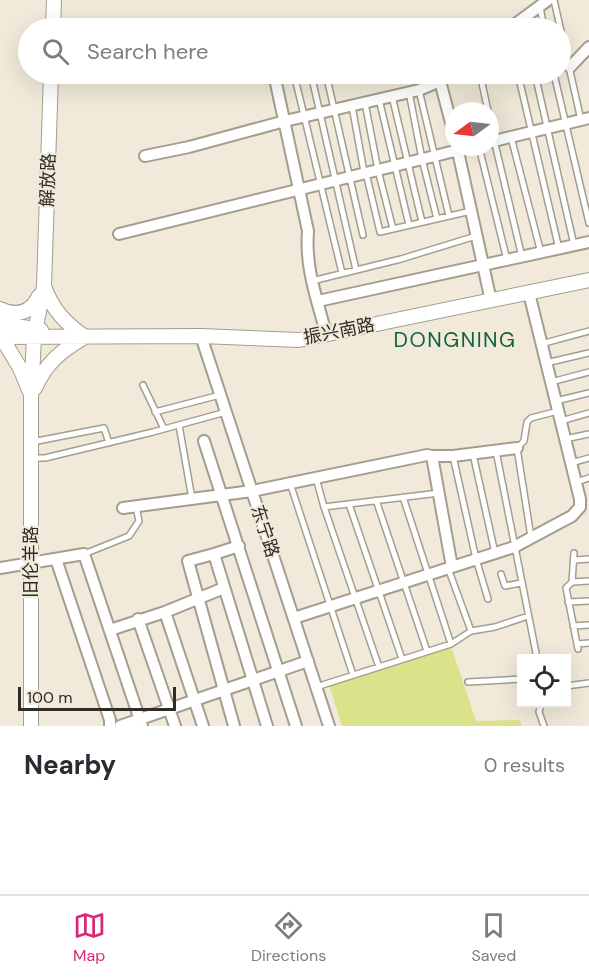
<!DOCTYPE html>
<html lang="en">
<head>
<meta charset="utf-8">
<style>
	body { margin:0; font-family:"DM Sans","Noto Sans SC",sans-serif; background:#f7f7f7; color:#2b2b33 }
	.controls { position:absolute; right:18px; bottom:18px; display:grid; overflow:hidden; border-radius:0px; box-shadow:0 6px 24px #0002 }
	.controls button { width:54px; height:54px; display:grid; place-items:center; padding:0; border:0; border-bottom:2px solid #e1e1e2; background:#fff; color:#2b2b33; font:30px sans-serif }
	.compass { position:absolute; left:445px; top:102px; width:54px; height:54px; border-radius:50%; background:#fff; box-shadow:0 6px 24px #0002; rotate:255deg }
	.scale { position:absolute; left:18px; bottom:15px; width:158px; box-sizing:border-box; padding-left:6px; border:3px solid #2e2c25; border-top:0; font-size:16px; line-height:21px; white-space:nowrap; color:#2e2c25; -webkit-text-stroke:4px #f1eada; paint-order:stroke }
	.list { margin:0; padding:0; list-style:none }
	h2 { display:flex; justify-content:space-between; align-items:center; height:78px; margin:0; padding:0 24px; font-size:26px }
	h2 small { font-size:20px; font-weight:400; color:#7c7c81 }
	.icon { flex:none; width:33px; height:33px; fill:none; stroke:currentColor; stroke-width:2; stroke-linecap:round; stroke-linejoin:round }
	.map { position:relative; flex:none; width:589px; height:726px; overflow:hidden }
	.search { position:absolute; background:#fff; box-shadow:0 6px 24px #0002; left:18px; right:18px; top:18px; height:66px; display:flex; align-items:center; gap:15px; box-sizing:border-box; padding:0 21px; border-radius:33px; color:#7c7c81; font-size:22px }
	.sheet { height:168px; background:#fff }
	nav { display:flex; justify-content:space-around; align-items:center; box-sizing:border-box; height:84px; border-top:2px solid #e1e1e2; background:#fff; font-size:16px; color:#7c7c81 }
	nav a { display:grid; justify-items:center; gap:3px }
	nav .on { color:#db2777 }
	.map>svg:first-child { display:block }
</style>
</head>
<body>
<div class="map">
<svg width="589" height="726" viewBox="0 0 589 726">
	<rect width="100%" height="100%" fill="#f1eada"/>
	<!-- green -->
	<path fill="#dae38a" d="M 451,646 L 476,721 L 520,720 L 522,726 L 342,726 L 329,685 Z"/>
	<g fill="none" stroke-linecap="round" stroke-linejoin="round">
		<defs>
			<path id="service" d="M 554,0 L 581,120
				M 540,7 L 544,28
				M 294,74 L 342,273
				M 311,74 L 356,270
				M 326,74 L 363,235
				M 480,74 L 488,111
				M 518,74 L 559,249
				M 535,74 L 574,245
				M 554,74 L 589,223
				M 419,90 L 449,216
				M 409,92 L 422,159 L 437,219
				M 392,96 L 422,222
				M 379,99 L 409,225
				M 365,103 L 378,170 L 393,229
				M 352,106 L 364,172 L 366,173 L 380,232 L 471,211
				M 490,123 L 522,257
				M 511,137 L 541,253
				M 479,147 L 507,260
				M 312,281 L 401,259 L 476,236
				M 541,344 L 589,331
				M 546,363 L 589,353
				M 551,382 L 589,372
				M 143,385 L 164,429
				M 556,401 L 589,393
				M 155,412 L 220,395
				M 561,421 L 589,413
				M 179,425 L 192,499
				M 565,439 L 589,434
				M 32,442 L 104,428 L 109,443
				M 496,451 L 537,658
				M 473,454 L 495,553
				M 453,456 L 476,559 L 488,599
				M 32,458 L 45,458 L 153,432 L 226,412
				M 571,463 L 589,458
				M 316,478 L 324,507 L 379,667
				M 576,482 L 589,478
				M 290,483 L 353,675
				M 403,497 L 451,644
				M 376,500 L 427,651
				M 349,504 L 402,659
				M 324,507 L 439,493
				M 531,537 L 517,448 L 524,441 L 527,422 L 531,418 L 558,411
				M 574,553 L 572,582 L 566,588 L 578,649
				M 84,554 L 129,536 L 139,521 L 136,507
				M 575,560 L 589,559
				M 448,568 L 471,631 L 495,627 L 528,616
				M 501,574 L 505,586 L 521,583
				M 572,582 L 589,581
				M 568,602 L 589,601
				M 573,626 L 589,625
				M 577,644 L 589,643
				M 468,682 L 522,679
				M 566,686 L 589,683
				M 316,687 L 451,644 L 471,631
				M 541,704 L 539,712 L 544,726"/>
			<path id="minor" d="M 510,28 L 548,0
				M 570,67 L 589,47
				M 274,74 L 308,231 C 305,269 317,298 326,334
				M 440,81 L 454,134
				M 490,142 L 589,118
				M 457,147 L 491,301
				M 145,156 L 189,147 L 285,121 L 419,90 L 440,81 L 450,74
				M 119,234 L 471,147
				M 318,301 L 589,242
				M 201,336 L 329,726
				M 204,441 L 296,726
				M 432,456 L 453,456 L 517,448
				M 123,508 L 252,491 L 427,455 L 432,456 L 452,567
				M 214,554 L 239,546
				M 56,559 L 110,720 L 110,726
				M 0,568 L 84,554 L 142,726
				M 165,612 L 203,726
				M 294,618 L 514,547 L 572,516 L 580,507 L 580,499 L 529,293
				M 138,619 L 175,726
				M 110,630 L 165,612 L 224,588
				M 120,726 L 308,661
				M 234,726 L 188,561 L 214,554 L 267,726"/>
			<path id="tertiary" d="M 53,28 L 54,0
				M 44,286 C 52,309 65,323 85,337
				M 0,309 C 17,317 31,313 39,296
				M 0,319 L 3,324 L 41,330
				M 0,335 L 20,368 L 29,390
				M 1,337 L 201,336 L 299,340 L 589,280
				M 35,388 C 46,363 61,351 83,338
				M 31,726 L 31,398 L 34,337 L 44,286 L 51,74"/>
		</defs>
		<!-- service casing -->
		<use href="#service" stroke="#a49e8f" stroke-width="8"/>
		<!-- minor casing -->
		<use href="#minor" stroke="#a49e8f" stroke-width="14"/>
		<!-- tertiary casing -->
		<use href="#tertiary" stroke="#a49e8f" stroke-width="16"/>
		<!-- service -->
		<use href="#service" stroke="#fff" stroke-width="5"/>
		<!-- minor -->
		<use href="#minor" stroke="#fff" stroke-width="10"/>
		<!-- tertiary -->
		<use href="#tertiary" stroke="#fff" stroke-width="14"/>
	</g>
	<g text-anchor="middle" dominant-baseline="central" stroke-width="4.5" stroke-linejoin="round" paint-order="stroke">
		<!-- street labels -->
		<g font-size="18" fill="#2e2c25" stroke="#f1eada">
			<text transform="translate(48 180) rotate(-88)">解放路</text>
			<text transform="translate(339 331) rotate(-11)">振兴南路</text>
			<text transform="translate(265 531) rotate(72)">东宁路</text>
			<text transform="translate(31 562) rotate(-90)">旧伦羊路</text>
		</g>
		<!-- quarter labels -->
		<g font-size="21" letter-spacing="1.5" fill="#13633a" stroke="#f1eada">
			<text x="455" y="340">DONGNING</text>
		</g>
	</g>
</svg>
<div class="controls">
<button><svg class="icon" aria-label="locate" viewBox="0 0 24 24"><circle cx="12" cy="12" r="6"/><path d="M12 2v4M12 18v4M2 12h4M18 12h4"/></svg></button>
</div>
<svg class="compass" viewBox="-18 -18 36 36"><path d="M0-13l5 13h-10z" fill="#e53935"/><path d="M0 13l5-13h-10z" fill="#7c7c81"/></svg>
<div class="scale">100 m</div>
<div class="search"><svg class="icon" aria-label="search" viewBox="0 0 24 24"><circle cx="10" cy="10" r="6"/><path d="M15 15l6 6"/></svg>Search here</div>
</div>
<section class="sheet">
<h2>Nearby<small>0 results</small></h2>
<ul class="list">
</ul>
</section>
<nav>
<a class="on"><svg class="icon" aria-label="map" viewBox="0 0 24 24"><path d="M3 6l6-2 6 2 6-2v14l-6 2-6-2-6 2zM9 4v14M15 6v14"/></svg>Map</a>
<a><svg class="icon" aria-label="directions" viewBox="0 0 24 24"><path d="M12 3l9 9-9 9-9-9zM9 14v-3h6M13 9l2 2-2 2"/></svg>Directions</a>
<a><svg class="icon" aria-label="saved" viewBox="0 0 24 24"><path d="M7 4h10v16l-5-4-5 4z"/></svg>Saved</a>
</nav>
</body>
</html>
